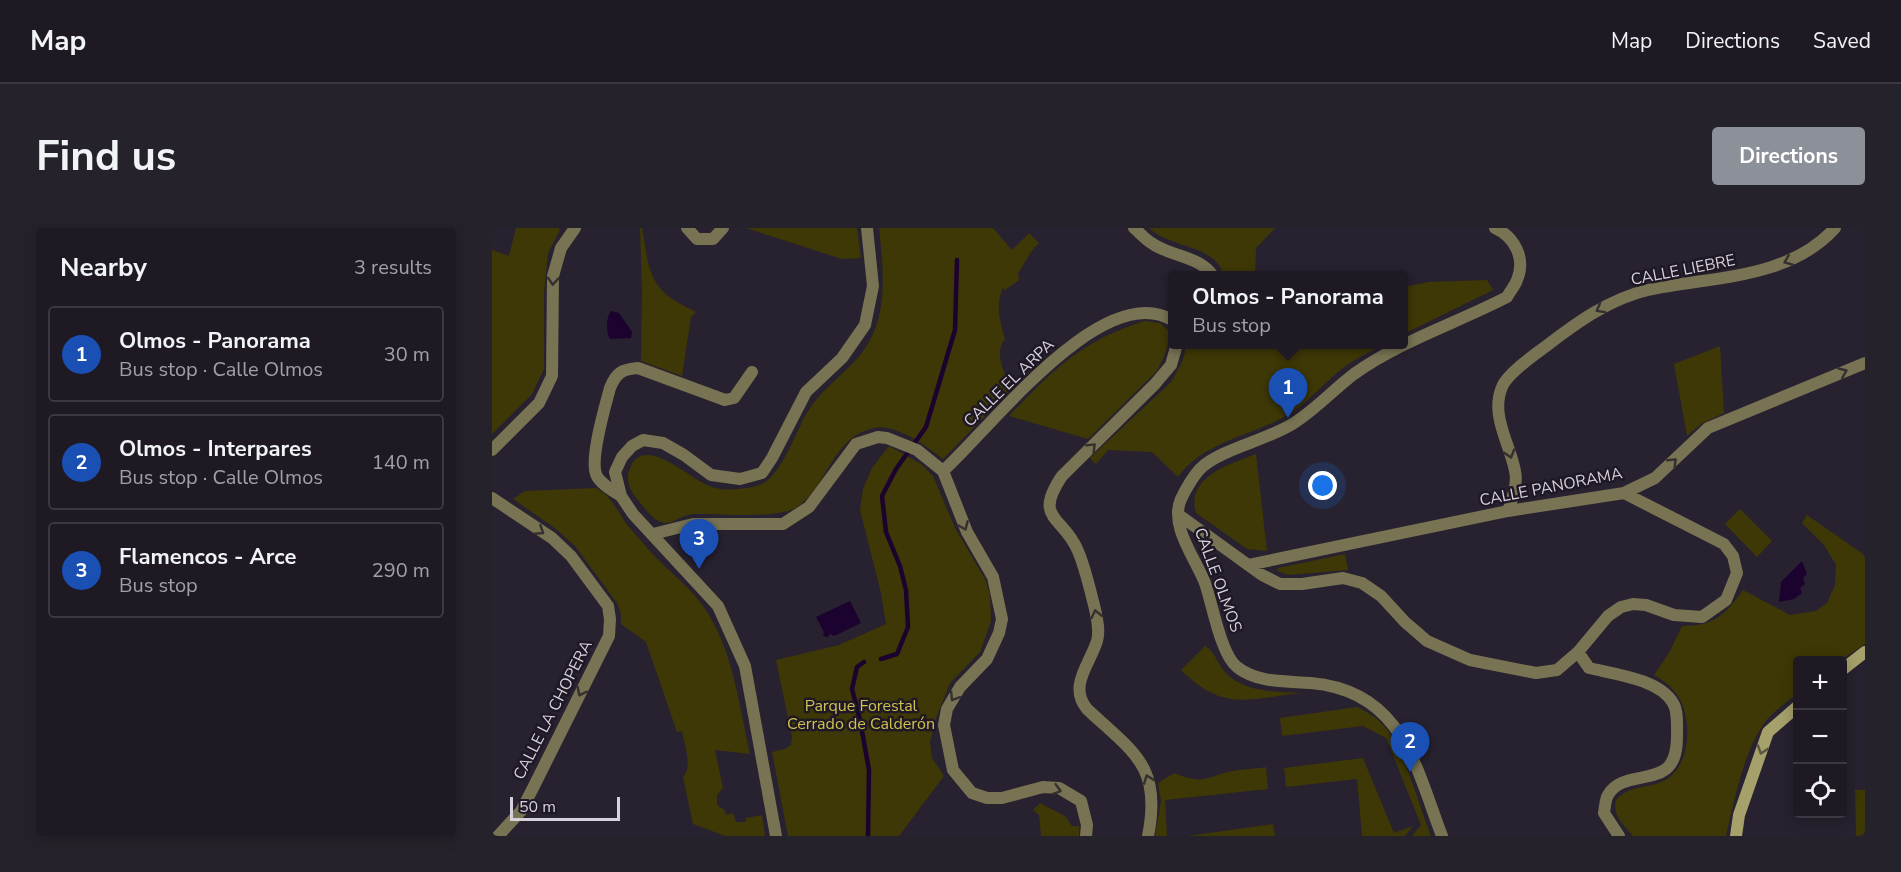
<!DOCTYPE html>
<html lang="en">
<head>
<meta charset="utf-8">
<style>
	body { margin:0; font-family:"Nunito Sans",sans-serif; background:#26222b; color:#f1f3f6 }
	.controls { position:absolute; right:18px; bottom:18px; display:grid; overflow:hidden; border-radius:6px; box-shadow:0 3px 15px #0003 }
	.controls button { width:54px; height:54px; display:grid; place-items:center; padding:0; border:0; border-bottom:2px solid #3c3841; background:#1e1923; color:#f1f3f6; font:30px sans-serif }
	.scale { position:absolute; left:18px; bottom:15px; width:110px; box-sizing:border-box; padding-left:6px; border:3px solid #d6d1db; border-top:0; font-size:16px; line-height:21px; white-space:nowrap; color:#d6d1db; -webkit-text-stroke:4px #1f1825; paint-order:stroke }
	.you { position:absolute; left:831px; top:258px; width:21px; height:21px; margin:-15px; border:4px solid #fff; border-radius:50%; background:#1a73e8; box-shadow:0 0 0 9px #1a73e833 }
	.badge { display:grid; place-items:center; width:39px; height:39px; border-radius:50%; background:#8c9099; color:#fff; font-size:20px; font-weight:700 }
	.pin { position:absolute; translate:-50% -50px; filter:drop-shadow(0 2px 3px #0008) }
	.pin::after { content:''; position:absolute; top:32px; width:21px; height:18px; background:inherit; clip-path:polygon(0 0,100% 0,50% 100%) }
	.popup { position:absolute; left:676px; top:43px; width:240px; height:78px; box-sizing:border-box; display:grid; place-content:center; border-radius:6px; background:#1e1923; filter:drop-shadow(0 2px 4px #0005); font-size:20px; white-space:nowrap; color:#a1a0a6 }
	.popup b { font-size:22px; color:#f1f3f6 }
	.popup::after { content:''; position:absolute; left:50%; top:100%; margin-left:-12px; border:12px solid transparent; border-top-color:#1e1923 }
	.list { margin:0; padding:0; list-style:none }
	h2 { display:flex; justify-content:space-between; align-items:center; height:78px; margin:0; padding:0 24px; font-size:26px }
	h2 small { font-size:20px; font-weight:400; color:#a1a0a6 }
	.list li { display:grid; grid-template-columns:39px 1fr auto; gap:18px; align-items:center; box-sizing:border-box; height:96px; margin:0 12px 12px; padding:0 12px; border:2px solid #3c3841; border-radius:6px }
	.list b { display:block; font-size:22px; white-space:nowrap }
	.list p { margin:0; font-size:20px; white-space:nowrap; color:#a1a0a6 }
	.list em { font-size:20px; font-style:normal; color:#a1a0a6 }
	.icon { flex:none; width:33px; height:33px; fill:none; stroke:currentColor; stroke-width:2; stroke-linecap:round; stroke-linejoin:round }
	.map { position:relative; flex:none; width:1373px; height:608px; overflow:hidden; border-radius:6px }
	header { display:flex; align-items:center; gap:36px; box-sizing:border-box; height:84px; padding:0 30px; background:#1e1923; border-bottom:2px solid #3c3841 }
	header strong { font-size:28px }
	nav { display:flex; gap:33px; margin-inline-start:auto; font-size:21px }
	.intro { display:flex; align-items:center; justify-content:space-between; box-sizing:border-box; height:144px; padding:0 36px }
	h1 { margin:0; font-size:42px }
	.button { padding:15px 27px; border-radius:6px; background:#8c9099; color:#fff; font-size:21px; font-weight:700 }
	main { display:flex; gap:36px; padding:0 36px }
	aside { flex:1; background:#1e1923; border-radius:6px; box-shadow:0 3px 15px #0003 }
	.map>svg:first-child { display:block }
</style>
</head>
<body>
<header>
<strong>Map</strong>
<nav><a>Map</a><a>Directions</a><a>Saved</a></nav>
</header>
<div class="intro"><h1>Find us</h1><a class="button">Directions</a></div>
<main>
<aside>
<h2>Nearby<small>3 results</small></h2>
<ul class="list">
<li><span class="badge" style="background:#1a4fb4">1</span><div><b>Olmos - Panorama</b><p>Bus stop · Calle Olmos</p></div><em>30 m</em></li>
<li><span class="badge" style="background:#1a4fb4">2</span><div><b>Olmos - Interpares</b><p>Bus stop · Calle Olmos</p></div><em>140 m</em></li>
<li><span class="badge" style="background:#1a4fb4">3</span><div><b>Flamencos - Arce</b><p>Bus stop</p></div><em>290 m</em></li>
</ul>
</aside>
<div class="map">
<svg width="1373" height="608" viewBox="0 0 1373 608">
	<rect width="100%" height="100%" fill="#28212f"/>
	<!-- green -->
	<path fill="#3e3806" d="M 24,0 L 67,0 L 68,2 L 56,25 L 52,66 L 52,141 L 40,166 L 0,206 L 0,22 L 17,28 Z
		M 148,0 L 150,0 C 154,20 154,43 168,60 C 175,70 193,78 204,84 L 199,89 L 190,148 L 149,133 L 150,63 Z
		M 254,0 L 365,0 L 369,30 L 350,31 Z
		M 387,0 L 501,0 L 520,22 L 537,5 L 547,15 C 537,24 534,34 526,45 L 527,52 L 513,62 L 511,60 C 503,76 508,94 513,111 C 501,124 513,146 519,161 L 451,231 C 435,219 404,195 382,200 C 340,209 336,258 305,279 C 284,292 227,285 202,286 C 182,287 176,308 154,282 C 145,270 132,259 137,243 C 149,204 193,247 215,257 C 227,263 241,262 255,260 C 260,259 267,258 272,255 C 288,245 302,211 310,194 C 323,167 343,154 363,133 C 398,96 392,46 387,0 Z
		M 657,0 L 783,0 L 764,20 L 763,47 L 732,48 C 724,16 677,20 657,0 Z
		M 995,52 L 1001,62 L 912,106 L 912,59 L 937,54 Z
		M 652,93 L 668,95 L 676,102 C 678,117 672,131 664,144 L 596,211 L 517,188 C 562,141 588,114 652,93 Z
		M 695,117 L 695,116 L 891,117 C 878,124 863,131 851,140 C 834,153 820,170 802,183 C 765,208 714,211 686,249 L 660,224 L 616,222 L 604,236 L 598,230 L 679,154 L 690,134 Z
		M 1228,118 L 1232,185 L 1209,196 L 1195,208 L 1182,136 Z
		M 397,218 L 429,236 L 441,248 L 463,300 L 493,351 L 498,366 L 499,393 L 488,424 L 458,455 L 444,490 L 438,514 L 440,530 L 452,548 L 407,608 L 296,608 L 280,524 L 293,521 L 299,517 L 300,509 L 284,432 L 347,417 L 394,396 L 389,365 L 368,282 L 371,261 L 380,240 Z
		M 764,226 L 775,323 L 755,321 L 704,285 C 693,249 738,236 764,226 Z
		M 104,260 C 119,268 124,280 133,294 C 138,301 145,308 151,315 C 169,338 194,354 211,378 C 241,420 247,477 258,526 L 223,522 L 231,560 L 225,567 L 225,576 L 227,579 L 232,581 L 234,587 L 241,585 L 244,594 L 254,594 L 254,590 L 270,587 L 273,608 L 233,608 L 201,596 L 191,549 C 201,538 192,516 190,503 L 185,504 L 154,414 L 129,396 L 129,386 L 125,375 L 83,318 L 64,301 L 21,271 L 33,263 Z
		M 1248,281 L 1280,313 L 1265,329 L 1233,296 Z
		M 1315,287 L 1371,326 L 1373,330 L 1373,416 L 1349,432 L 1306,433 L 1305,466 C 1295,474 1282,483 1274,493 C 1253,519 1241,576 1234,608 L 1141,608 C 1132,597 1120,588 1124,572 C 1138,555 1161,562 1178,549 C 1199,532 1200,490 1186,468 C 1180,459 1171,452 1162,447 L 1177,425 L 1190,398 C 1222,398 1233,387 1251,362 L 1298,387 L 1324,383 L 1335,375 L 1343,357 L 1344,337 L 1332,317 L 1310,295 Z
		M 853,326 L 856,342 L 797,347 L 785,343 L 786,340 Z
		M 713,418 C 723,423 725,435 733,444 C 752,465 783,463 809,465 C 754,471 732,484 689,442 Z
		M 865,479 C 875,484 884,489 891,497 C 911,518 928,580 939,608 L 920,608 L 929,597 L 894,510 L 871,498 L 790,508 L 788,490 Z
		M 871,530 L 902,605 L 921,598 L 913,608 L 870,608 L 865,551 L 794,559 L 792,540 Z
		M 774,539 L 776,561 L 673,572 L 675,608 L 663,608 L 669,573 L 666,555 L 682,545 C 710,556 710,551 736,544 C 748,541 762,541 774,539 Z
		M 1363,562 L 1373,562 L 1373,608 L 1364,608 Z
		M 548,575 L 573,588 L 580,598 L 587,598 L 587,608 L 549,608 L 547,587 L 541,582 Z
		M 781,596 L 783,608 L 695,608 Z"/>
	<!-- water -->
	<path fill="#1c022e" d="M 119,83 L 127,85 L 140,104 L 139,110 L 118,111 C 114,104 114,89 119,83 Z
		M 1310,333 L 1315,346 L 1311,350 L 1313,356 L 1308,360 L 1310,365 L 1302,371 L 1287,374 L 1289,354 Z
		M 358,373 L 369,395 L 342,408 L 338,406 L 336,409 L 331,408 L 332,404 L 324,389 Z"/>
	<g fill="none" stroke-linecap="round" stroke-linejoin="round">
		<!-- stream -->
		<path stroke="#1c022e" stroke-width="4.5" d="M 389,431 L 405,426 L 416,399 L 414,362 L 408,338 L 394,304 L 390,268 L 404,241 L 434,199 L 463,102 L 465,32
			M 372,434 L 365,439 L 360,461 L 368,492 L 377,542 L 376,608"/>
		<!-- minor -->
		<path stroke="#777353" stroke-width="12" d="M 195,0 L 205,11 L 221,11 L 231,0
			M 642,0 C 648,5 654,12 661,16 C 680,29 708,28 721,48
			M 0,222 L 47,175 L 60,148 L 61,48 L 69,20 L 83,0
			M 451,243 C 497,202 610,51 680,92
			M 129,268 C 121,263 107,255 104,246 C 98,229 113,179 118,160 C 124,145 130,141 146,140 L 233,172 L 242,170 L 260,144
			M 0,270 L 60,310 L 79,328 L 116,378 L 118,391 L 117,408 L 41,560 L 29,583 L 6,608
			M 1016,283 C 1020,271 1026,256 1023,243 C 1018,216 998,187 1010,159 C 1015,146 1042,127 1053,119 C 1084,95 1117,71 1156,62 C 1220,48 1296,52 1343,0
			M 687,287 L 770,347 L 788,356 L 810,356 L 851,350 L 870,355 L 889,368 L 913,394 L 935,413 L 978,432 L 1044,445 L 1065,442 L 1086,424 L 1116,388 L 1129,379 L 1141,376 L 1154,377 L 1182,387 L 1210,389 L 1234,372 L 1245,345 L 1241,328 L 1232,316 L 1132,265
			M 161,306 L 201,296 L 291,296 L 317,279 L 364,216 L 386,209 L 395,210 L 425,222 L 451,243 L 475,304 L 501,349 L 510,391 L 507,405 L 495,431 L 468,459 L 455,481 L 452,497 L 461,542 L 480,565 L 495,570 L 510,570 L 551,559 L 567,560 L 589,573 L 595,597 L 594,608
			M 756,337 L 1016,283 L 1132,265 L 1163,250 L 1216,200 L 1373,135
			M 1086,424 L 1097,440 C 1122,446 1167,451 1181,475 C 1186,483 1185,497 1185,507 C 1185,519 1184,533 1174,541 C 1157,554 1128,546 1116,567 C 1113,572 1113,580 1112,585 L 1127,608
			M 656,608 C 670,538 642,525 595,481 C 576,458 598,436 605,413 C 608,403 605,391 603,381 C 598,362 594,342 586,323 C 572,288 540,292 570,248 L 663,156 L 679,137 L 685,116"/>
		<!-- tertiary -->
		<path stroke="#777353" stroke-width="12" d="M 284,608 L 253,438 L 226,378 L 141,286 L 129,268 L 123,244 L 130,229 L 140,218 L 151,212 L 171,215 L 192,227 L 219,247 L 248,251 L 270,245 L 280,230 L 314,164 L 350,130 L 373,97 L 381,58 L 375,0
			M 950,608 C 923,537 910,463 819,455 C 794,453 765,455 745,439 C 729,427 720,375 713,355 C 704,331 677,298 689,271 C 693,262 702,247 709,240 C 729,221 776,212 802,195 C 824,181 841,162 862,146 C 908,113 965,95 1015,69 C 1018,63 1023,58 1025,52 C 1034,31 1023,9 1003,0"/>
		<!-- secondary -->
		<path stroke="#a6a06b" stroke-width="12" d="M 1350,442 L 1373,424
			M 1244,608 L 1247,587 L 1276,504 L 1306,478"/>
	</g>
	<!-- one-way arrows -->
	<defs><path id="oneway-chevron" d="M-2-3.5L2.5 0L-2 3.5" fill="none" stroke-width="1.6" stroke-linecap="round" stroke-linejoin="round" transform="scale(1.5)"/></defs>
	<g stroke="#352f30">
		<use href="#oneway-chevron" transform="translate(1296 33) rotate(158)"/>
		<use href="#oneway-chevron" transform="translate(61 53) rotate(94)"/>
		<use href="#oneway-chevron" transform="translate(1108 81) rotate(151)"/>
		<use href="#oneway-chevron" transform="translate(1351 144) rotate(-23)"/>
		<use href="#oneway-chevron" transform="translate(600 219) rotate(-45)"/>
		<use href="#oneway-chevron" transform="translate(1018 226) rotate(73)"/>
		<use href="#oneway-chevron" transform="translate(1181 234) rotate(-44)"/>
		<use href="#oneway-chevron" transform="translate(472 298) rotate(67)"/>
		<use href="#oneway-chevron" transform="translate(48 303) rotate(33)"/>
		<use href="#oneway-chevron" transform="translate(604 386) rotate(-103)"/>
		<use href="#oneway-chevron" transform="translate(89 464) rotate(117)"/>
		<use href="#oneway-chevron" transform="translate(462 469) rotate(122)"/>
		<use href="#oneway-chevron" transform="translate(656 551) rotate(-110)"/>
		<use href="#oneway-chevron" transform="translate(565 562) rotate(16)"/>
	</g>
	<use stroke="#5c5544" href="#oneway-chevron" transform="translate(1270 522) rotate(109)"/>
	<g text-anchor="middle" dominant-baseline="central" stroke-width="5" stroke-linejoin="round" paint-order="stroke">
		<!-- street labels -->
		<g font-size="16" fill="#d6d1db" stroke="#1f1825">
			<text transform="translate(1191 42) rotate(-11)">CALLE LIEBRE</text>
			<text transform="translate(517 155) rotate(-44)">CALLE EL ARPA</text>
			<text transform="translate(1059 259) rotate(-11)">CALLE PANORAMA</text>
			<text transform="translate(726 352) rotate(70)">CALLE OLMOS</text>
			<text transform="translate(61 482) rotate(-63)">CALLE LA CHOPERA</text>
		</g>
		<!-- park labels -->
		<g font-size="16" fill="#cfc24f" stroke="#1f1825">
			<text x="369" y="478">Parque Forestal<tspan x="369" dy="18">Cerrado de Calderón</tspan></text>
		</g>
	</g>
</svg>
<div class="controls">
<button>+</button>
<button>−</button>
<button><svg class="icon" aria-label="locate" viewBox="0 0 24 24"><circle cx="12" cy="12" r="6"/><path d="M12 2v4M12 18v4M2 12h4M18 12h4"/></svg></button>
</div>
<div class="scale">50 m</div>
<div class="you"></div>
<div class="pin badge" style="left:796px;top:190px;background:#1a4fb4">1</div>
<div class="popup"><b>Olmos - Panorama</b>Bus stop</div>
<div class="pin badge" style="left:918px;top:544px;background:#1a4fb4">2</div>
<div class="pin badge" style="left:207px;top:341px;background:#1a4fb4">3</div>
</div>
</main>
</body>
</html>
